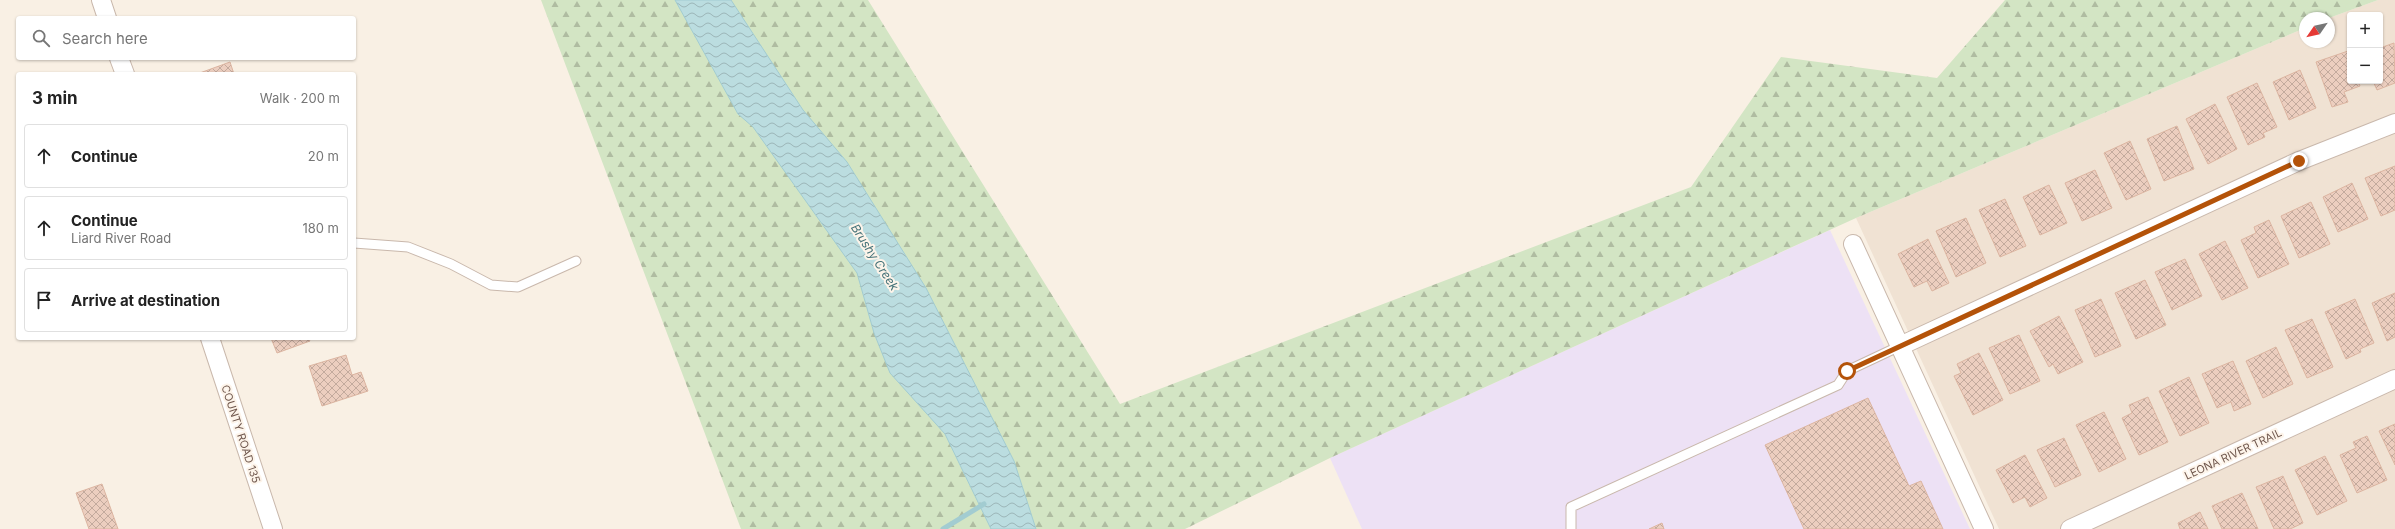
<!DOCTYPE html>
<html lang="en">
<head>
<meta charset="utf-8">
<style>
	body { margin:0; font-family:Inter,sans-serif; background:#f6f6f6; color:#222 }
	.controls { position:absolute; right:12px; top:12px; display:grid; overflow:hidden; border-radius:4px; box-shadow:0 1px 3px #0004 }
	.controls button { width:36px; height:36px; display:grid; place-items:center; padding:0; border:0; border-bottom:1px solid #e0e0e0; background:#fff; color:#222; font:20px sans-serif }
	.compass { position:absolute; left:2299px; top:12px; width:36px; height:36px; border-radius:50%; background:#fff; box-shadow:0 1px 3px #0004; rotate:236deg }
	.stop { position:absolute; width:12px; height:12px; margin:-9px; border:3px solid #b45309; border-radius:50%; background:#fff }
	.stop.end { background:#b45309; border-color:#fff; box-shadow:0 1px 4px #0008 }
	.list { margin:0; padding:0; list-style:none }
	h2 { display:flex; justify-content:space-between; align-items:center; height:52px; margin:0; padding:0 16px; font-size:17px }
	h2 small { font-size:13px; font-weight:400; color:#767676 }
	.list li { display:grid; grid-template-columns:26px 1fr auto; gap:12px; align-items:center; box-sizing:border-box; height:64px; margin:0 8px 8px; padding:0 8px; border:1px solid #e0e0e0; border-radius:4px }
	.list b { display:block; font-size:15px; white-space:nowrap }
	.list p { margin:0; font-size:13px; white-space:nowrap; color:#767676 }
	.list em { font-size:13px; font-style:normal; color:#767676 }
	.icon { flex:none; width:22px; height:22px; fill:none; stroke:currentColor; stroke-width:2; stroke-linecap:round; stroke-linejoin:round }
	.map { position:relative; flex:none; width:2395px; height:529px; overflow:hidden }
	.search { position:absolute; background:#fff; box-shadow:0 1px 3px #0004; left:16px; top:16px; width:340px; height:44px; display:flex; align-items:center; gap:10px; box-sizing:border-box; padding:0 14px; border-radius:4px; color:#767676; font-size:15px }
	.panel { position:absolute; background:#fff; box-shadow:0 1px 3px #0004; left:16px; top:72px; width:340px; height:268px; border-radius:4px }
	.map>svg:first-child { display:block }
</style>
</head>
<body>
<div class="map">
<svg width="2395" height="529" viewBox="0 0 2395 529">
	<defs>
		<pattern id="forest-firs" width="22" height="20" patternUnits="userSpaceOnUse"><rect width="22" height="20" fill="#d3e5c4"/><path d="M5 1l3.5 6h-7zM16 11l3.5 6h-7z" fill="#afbca1"/></pattern>
		<pattern id="water-waves" width="16" height="10" patternUnits="userSpaceOnUse"><rect width="16" height="10" fill="#bbdde0"/><path d="M0 5q4-4 8 0t8 0" fill="none" stroke="#9cb6b8"/></pattern>
		<pattern id="building-cross-hatch" width="8" height="8" patternUnits="userSpaceOnUse"><rect width="8" height="8" fill="#eccebf"/><path d="M0 0l8 8M0 8l8-8" fill="none" stroke="#c3aa9d"/></pattern>
	</defs>
	<rect width="100%" height="100%" fill="#f9f0e4"/>
	<!-- residential -->
	<path fill="#f0e2d3" fill-rule="evenodd" d="M 2378,0 L 2395,0 L 2395,529 L 1999,529 L 1856,218 L 2305,28 L 2305,42 L 2329,42 L 2329,18 ZM 2350,15 L 2380,15 L 2380,81 L 2350,81 Z"/>
	<!-- education -->
	<path fill="#ede1f5" d="M 1830,230 L 1970,529 L 1362,529 L 1330,458 Z"/>
	<!-- forest -->
	<path fill="url(#forest-firs)" d="M 541,0 L 868,0 L 1120,404 L 1691,187 L 1781,57 L 1937,78 L 2005,0 L 2378,0 L 2329,18 L 2305,18 L 2305,28 L 1856,218 L 1330,458 L 1185,529 L 741,529 Z"/>
	<!-- water -->
	<path fill="url(#water-waves)" stroke="#a2ccd1" d="M 675,0 L 731,0 L 803,110 L 847,162 L 926,288 L 1014,461 L 1036,529 L 991,529 L 945,434 L 890,373 L 874,333 L 857,273 L 753,127 L 738,114 Z"/>
	<g fill="none" stroke-linecap="round" stroke-linejoin="round">
		<!-- stream -->
		<path stroke="#a2ccd1" stroke-width="5" d="M 943,529 L 984,504"/>
	</g>
	<!-- building -->
	<path fill="url(#building-cross-hatch)" stroke="#dcb5a1" d="M 2394,43 L 2395,83 L 2377,90 L 2373,81 L 2380,81 L 2380,48 Z
		M 2348,51 L 2350,81 L 2358,81 L 2360,86 L 2344,92 L 2348,102 L 2332,107 L 2316,62 Z
		M 230,62 L 234,74 L 197,74 Z
		M 2300,70 L 2316,108 L 2289,120 L 2273,82 Z
		M 2257,83 L 2277,127 L 2263,133 L 2265,137 L 2248,145 L 2227,97 Z
		M 2215,104 L 2237,149 L 2208,164 L 2186,119 Z
		M 2177,126 L 2194,169 L 2164,181 L 2147,139 Z
		M 2130,141 L 2151,189 L 2126,200 L 2104,153 Z
		M 2395,166 L 2395,210 L 2381,216 L 2365,178 Z
		M 2095,170 L 2112,208 L 2082,221 L 2065,183 Z
		M 2352,183 L 2368,219 L 2338,232 L 2323,197 Z
		M 2049,185 L 2067,223 L 2040,235 L 2023,197 Z
		M 2005,199 L 2026,246 L 2000,257 L 1979,210 Z
		M 2311,202 L 2330,244 L 2299,258 L 2281,216 Z
		M 1966,218 L 1986,263 L 1956,277 L 1936,231 Z
		M 2269,220 L 2289,264 L 2258,278 L 2241,240 L 2256,233 L 2254,227 Z
		M 1928,239 L 1949,283 L 1932,291 L 1927,281 L 1914,287 L 1898,254 Z
		M 2225,241 L 2248,288 L 2222,300 L 2199,254 Z
		M 2185,259 L 2202,296 L 2172,310 L 2155,272 Z
		M 2145,280 L 2166,325 L 2136,339 L 2115,293 Z
		M 2395,293 L 2395,337 L 2387,341 L 2372,303 Z
		M 2101,299 L 2121,346 L 2095,357 L 2075,310 Z
		M 2355,299 L 2374,343 L 2360,349 L 2361,352 L 2346,359 L 2325,312 Z
		M 2059,316 L 2083,362 L 2058,374 L 2053,364 L 2049,367 L 2030,331 Z
		M 2312,319 L 2333,367 L 2307,378 L 2285,330 Z
		M 2019,335 L 2040,381 L 2010,394 L 1989,348 Z
		M 271,338 L 308,338 L 310,341 L 277,353 Z
		M 2276,347 L 2293,384 L 2263,398 L 2246,361 Z
		M 1979,353 L 2003,400 L 1973,415 L 1954,376 L 1961,373 L 1957,364 Z
		M 346,355 L 352,375 L 361,372 L 368,391 L 322,406 L 309,366 Z
		M 2233,361 L 2251,404 L 2234,411 L 2231,402 L 2217,408 L 2202,374 Z
		M 2189,377 L 2209,423 L 2180,436 L 2159,391 Z
		M 2148,397 L 2168,442 L 2139,455 L 2122,418 L 2132,413 L 2129,405 Z
		M 1868,398 L 1909,486 L 1921,481 L 1943,529 L 1804,529 L 1765,445 Z
		M 2104,412 L 2126,459 L 2099,472 L 2076,425 Z
		M 2395,424 L 2395,465 L 2379,431 Z
		M 2367,436 L 2387,480 L 2357,493 L 2340,455 L 2356,448 L 2353,442 Z
		M 2064,438 L 2081,475 L 2055,487 L 2037,450 Z
		M 2025,455 L 2047,498 L 2030,507 L 2025,497 L 2013,503 L 1996,470 Z
		M 2325,456 L 2347,501 L 2317,515 L 2295,470 Z
		M 2283,476 L 2303,523 L 2290,529 L 2274,529 L 2256,487 Z
		M 102,484 L 118,529 L 89,529 L 76,493 Z
		M 2242,493 L 2258,529 L 2222,529 L 2212,506 Z
		M 2200,512 L 2208,529 L 2180,529 L 2178,523 Z
		M 1662,523 L 1664,529 L 1649,529 Z"/>
	<g fill="none" stroke-linecap="round" stroke-linejoin="round">
		<defs>
			<path id="lane" d="M 354,243 L 408,247 L 451,264 L 491,285 L 518,287 L 576,261
				M 1571,529 L 1571,507 L 1838,385 L 1847,371 L 1900,346"/>
			<path id="street" d="M 101,0 L 107,18
				M 119,58 L 125,74
				M 1853,244 L 1984,529
				M 210,338 L 273,529
				M 1900,346 L 2299,161 L 2395,123
				M 2070,529 L 2395,379"/>
		</defs>
		<!-- lane casing -->
		<use href="#lane" stroke="#c9b8ac" stroke-width="11"/>
		<!-- street casing -->
		<use href="#street" stroke="#c9b8ac" stroke-width="20"/>
		<!-- lane -->
		<use href="#lane" stroke="#fff" stroke-width="9"/>
		<!-- street -->
		<use href="#street" stroke="#fff" stroke-width="18"/>
	</g>
	<g fill="none" stroke-linecap="round" stroke-linejoin="round">
		<!-- route -->
		<path stroke="#b45309" stroke-width="5" d="M 1847,371 L 2299,161"/>
	</g>
	<g text-anchor="middle" dominant-baseline="central" stroke-width="4" stroke-linejoin="round" paint-order="stroke">
		<!-- street labels -->
		<g font-size="11" fill="#6f574d" stroke="#fdf4ea">
			<text transform="translate(241 434) rotate(72)">COUNTY ROAD 135</text>
			<text transform="translate(2233 454) rotate(-25)">LEONA RIVER TRAIL</text>
		</g>
		<!-- water labels -->
		<g font-size="12" font-style="italic" fill="#467379" stroke="#fdf4ea">
			<text transform="translate(875 257) rotate(57)">Brushy Creek</text>
		</g>
	</g>
</svg>
<div class="controls">
<button>+</button>
<button>−</button>
</div>
<svg class="compass" viewBox="-18 -18 36 36"><path d="M0-13l5 13h-10z" fill="#e53935"/><path d="M0 13l5-13h-10z" fill="#767676"/></svg>
<div class="stop" style="left:1847px;top:371px"></div>
<div class="stop end" style="left:2299px;top:161px"></div>
<div class="search"><svg class="icon" aria-label="search" viewBox="0 0 24 24"><circle cx="10" cy="10" r="6"/><path d="M15 15l6 6"/></svg>Search here</div>
<section class="panel">
<h2>3 min<small>Walk · 200 m</small></h2>
<ul class="list">
<li><svg class="icon" aria-label="ahead" viewBox="0 0 24 24"><path d="M12 20V5M6 11l6-6 6 6"/></svg><div><b>Continue</b></div><em>20 m</em></li>
<li><svg class="icon" aria-label="ahead" viewBox="0 0 24 24"><path d="M12 20V5M6 11l6-6 6 6"/></svg><div><b>Continue</b><p>Liard River Road</p></div><em>180 m</em></li>
<li><svg class="icon" aria-label="arrive" viewBox="0 0 24 24"><path d="M6 21V4h12l-3 4 3 4H6"/></svg><div><b>Arrive at destination</b></div></li>
</ul>
</section>
</div>
</body>
</html>
